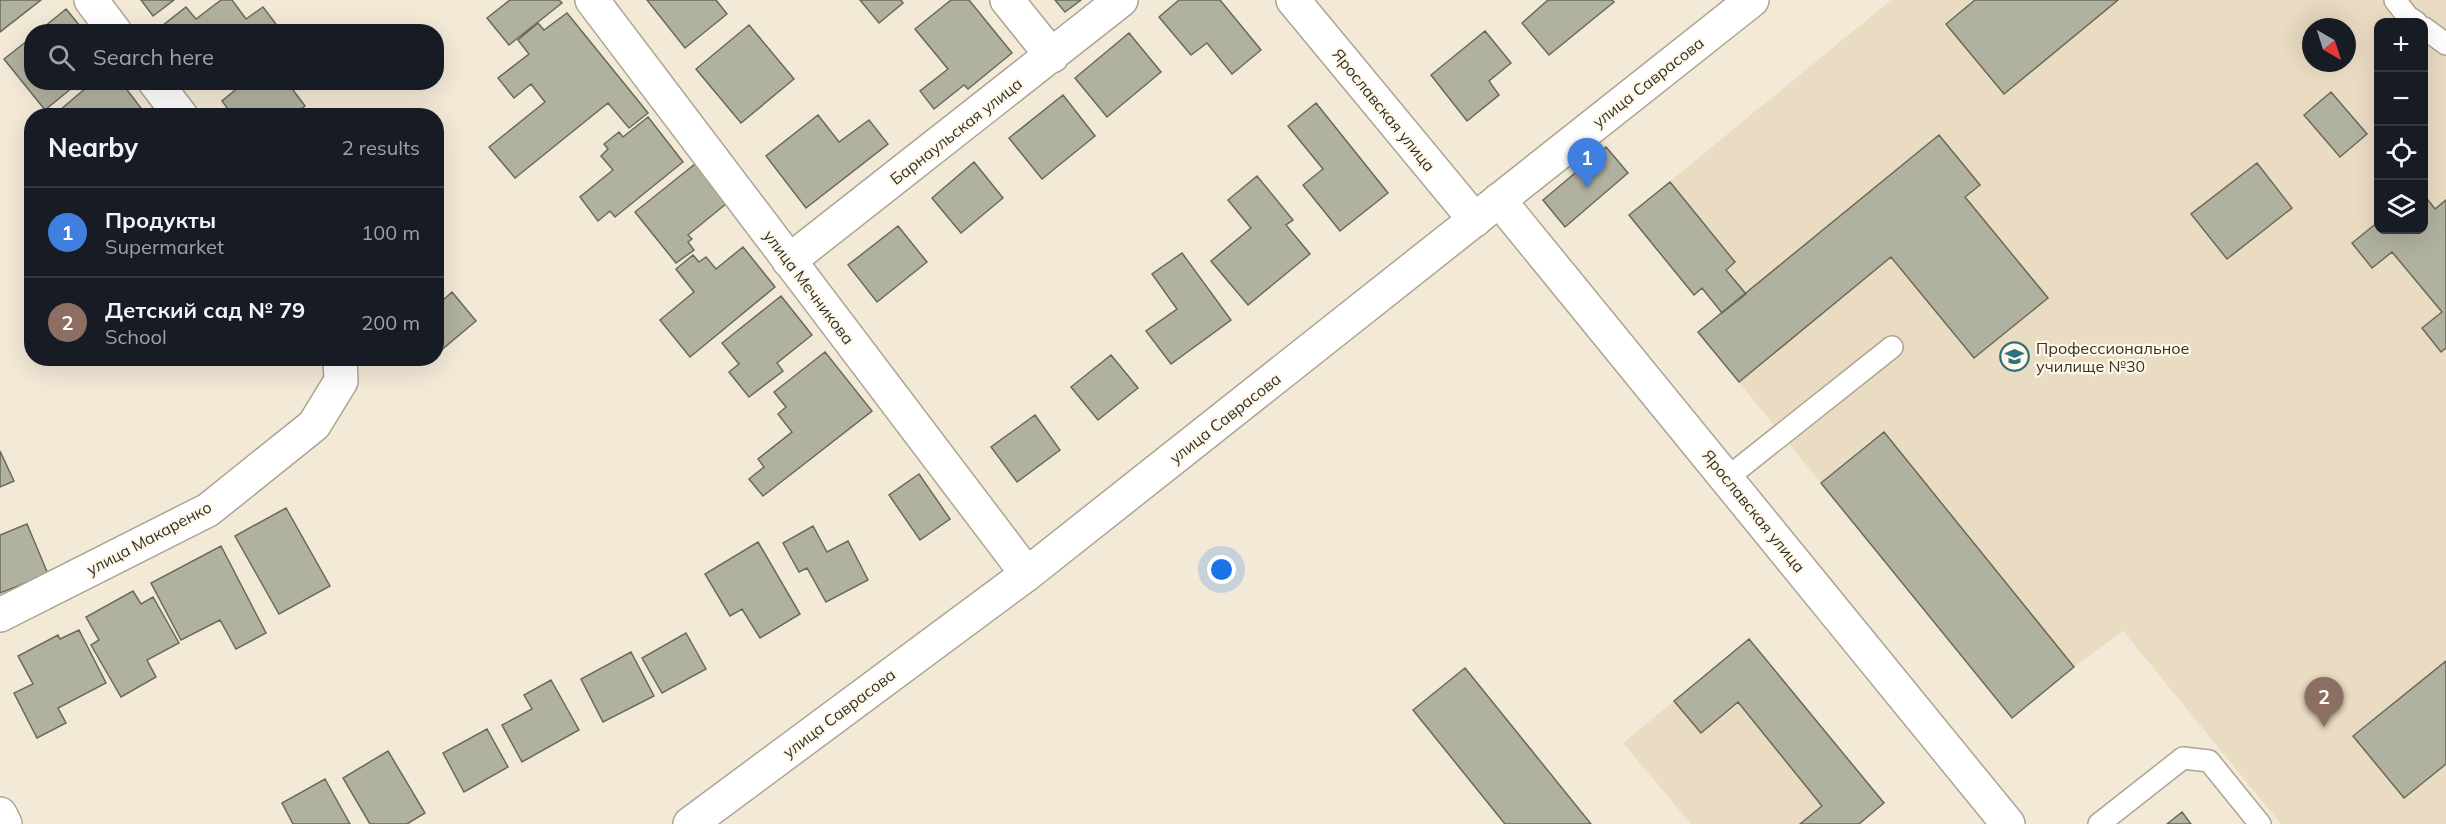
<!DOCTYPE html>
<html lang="en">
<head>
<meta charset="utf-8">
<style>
	body { margin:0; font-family:Mulish,sans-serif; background:#242831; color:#f1f3f6 }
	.controls { position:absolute; right:18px; top:18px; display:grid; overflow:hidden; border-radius:12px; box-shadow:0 6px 24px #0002 }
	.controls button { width:54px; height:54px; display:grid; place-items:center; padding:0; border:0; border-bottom:2px solid #363941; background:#171b24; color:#f1f3f6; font:30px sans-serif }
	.compass { position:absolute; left:2302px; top:18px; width:54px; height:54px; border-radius:50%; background:#171b24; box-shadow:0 6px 24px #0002; rotate:141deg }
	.you { position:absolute; left:1222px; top:570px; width:21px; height:21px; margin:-15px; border:4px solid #fff; border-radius:50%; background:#1a73e8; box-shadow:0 0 0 9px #1a73e833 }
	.badge { display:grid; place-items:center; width:39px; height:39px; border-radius:50%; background:#d93025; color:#fff; font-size:20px; font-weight:700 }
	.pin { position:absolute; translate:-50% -50px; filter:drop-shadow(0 2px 3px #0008) }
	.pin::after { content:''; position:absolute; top:32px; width:21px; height:18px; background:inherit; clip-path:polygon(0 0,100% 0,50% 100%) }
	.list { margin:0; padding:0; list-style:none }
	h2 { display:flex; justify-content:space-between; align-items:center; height:78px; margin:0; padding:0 24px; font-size:26px }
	h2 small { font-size:20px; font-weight:400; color:#9ea1a6 }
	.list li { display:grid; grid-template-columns:39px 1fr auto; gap:18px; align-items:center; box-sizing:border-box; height:90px; padding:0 24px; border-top:2px solid #363941 }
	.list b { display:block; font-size:22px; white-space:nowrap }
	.list p { margin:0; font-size:20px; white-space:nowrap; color:#9ea1a6 }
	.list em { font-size:20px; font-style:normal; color:#9ea1a6 }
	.icon { flex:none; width:33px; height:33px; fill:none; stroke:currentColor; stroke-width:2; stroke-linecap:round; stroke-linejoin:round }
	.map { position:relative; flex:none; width:2446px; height:824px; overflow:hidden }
	.search { position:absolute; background:#171b24; box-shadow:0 6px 24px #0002; left:24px; top:24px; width:420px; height:66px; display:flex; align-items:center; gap:15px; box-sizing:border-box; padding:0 21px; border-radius:24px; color:#9ea1a6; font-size:22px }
	.panel { position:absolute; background:#171b24; box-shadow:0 6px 24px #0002; left:24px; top:108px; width:420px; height:258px; border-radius:24px }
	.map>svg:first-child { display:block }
</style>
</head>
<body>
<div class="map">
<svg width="2446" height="824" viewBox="0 0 2446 824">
	<rect width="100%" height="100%" fill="#f3e9d7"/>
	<!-- built -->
	<path fill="#eadcc3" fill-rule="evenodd" d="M 1891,0 L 2446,0 L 2446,824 L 2281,824 L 2123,631 L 2074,667 L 1884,433 L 1821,483 L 1698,332 L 1722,313 L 1702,289 L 1694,295 L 1629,215 ZM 2378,22 L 2424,22 L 2424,230 L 2378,230 ZM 2311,27 L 2347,27 L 2347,63 L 2311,63 Z
		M 1749,639 L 1884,803 L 1859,824 L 1691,824 L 1623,743 Z"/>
	<!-- building -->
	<path fill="#b1b19f" stroke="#6a6a58" stroke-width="1.5" d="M 0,0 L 41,0 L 0,32 Z
		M 141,0 L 174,0 L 153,16 Z
		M 221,0 L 232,0 L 246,19 L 263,7 L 282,32 L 166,32 L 162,26 L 186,7 L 196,19 Z
		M 510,0 L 559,0 L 562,3 L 509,45 L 487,18 Z
		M 647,0 L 716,0 L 727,14 L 685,48 Z
		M 860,0 L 901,0 L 903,3 L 879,23 Z
		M 951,0 L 969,0 L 1012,53 L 968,89 L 964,85 L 934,109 L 920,91 L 948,69 L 915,29 Z
		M 1055,0 L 1081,0 L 1065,12 Z
		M 1179,0 L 1220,0 L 1261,50 L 1232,74 L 1207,43 L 1191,55 L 1159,17 Z
		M 1548,0 L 1612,0 L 1614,2 L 1549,55 L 1522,23 Z
		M 1975,0 L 2118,0 L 2004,94 L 1946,24 Z
		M 66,9 L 85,32 L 38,32 Z
		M 567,13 L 648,113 L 629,128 L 608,103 L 515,178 L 489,147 L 545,102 L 531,84 L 514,98 L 498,78 L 529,54 L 518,40 L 538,23 L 544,30 Z
		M 749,25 L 794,79 L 741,123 L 696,69 Z
		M 1485,31 L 1511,63 L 1489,81 L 1499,95 L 1467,121 L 1431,75 Z
		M 1129,33 L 1161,72 L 1107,117 L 1075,78 Z
		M 32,37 L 32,82 L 78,83 L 45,110 L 4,59 Z
		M 93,82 L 121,82 L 147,116 L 53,116 Z
		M 245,82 L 287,82 L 305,106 L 293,116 L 233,116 L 222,101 Z
		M 2331,92 L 2367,134 L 2340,157 L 2304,115 Z
		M 1063,95 L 1095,136 L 1042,179 L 1009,138 Z
		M 1316,103 L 1388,193 L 1340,231 L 1303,185 L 1323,169 L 1288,126 Z
		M 818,115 L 839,142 L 869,120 L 888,144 L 806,208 L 766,156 Z
		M 648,117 L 683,162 L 615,217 L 610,211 L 598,221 L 580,197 L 613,170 L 601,156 L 608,149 L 604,144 L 619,132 L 623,137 Z
		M 1939,135 L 1980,185 L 1965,197 L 2048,298 L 1974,358 L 1891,257 L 1739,382 L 1698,332 Z
		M 1606,147 L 1628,173 L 1565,227 L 1543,200 Z
		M 700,160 L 732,199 L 688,235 L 692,239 L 688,242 L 694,250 L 676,263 L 635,212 Z
		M 974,162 L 1003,198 L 961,233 L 932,198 Z
		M 2257,163 L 2292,208 L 2227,259 L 2191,214 Z
		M 1257,176 L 1293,220 L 1286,225 L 1310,254 L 1248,305 L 1211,261 L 1251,228 L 1228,200 Z
		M 1670,182 L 1735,262 L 1726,270 L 1746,294 L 1722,313 L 1702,288 L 1694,295 L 1629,215 Z
		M 2424,195 L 2435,209 L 2446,200 L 2446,348 L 2441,352 L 2422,328 L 2442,312 L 2392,252 L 2372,268 L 2352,243 L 2378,222 L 2378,230 L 2424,230 Z
		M 898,226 L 927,262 L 877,302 L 848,265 Z
		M 743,247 L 775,287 L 690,357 L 660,320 L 694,292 L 676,269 L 693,255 L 699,262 L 706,257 L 716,269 Z
		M 1182,253 L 1231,320 L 1171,364 L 1146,331 L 1177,309 L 1152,274 Z
		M 452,292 L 476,321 L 439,352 L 436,350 L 436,294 L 442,301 Z
		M 781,296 L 812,335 L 777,363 L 783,371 L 749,397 L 729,372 L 739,364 L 722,343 Z
		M 825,352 L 872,411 L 763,496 L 749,479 L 764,467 L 758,459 L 792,432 L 778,414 L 786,407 L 774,392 Z
		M 1111,355 L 1138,388 L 1098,420 L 1071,387 Z
		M 1035,415 L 1060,450 L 1017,482 L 991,447 Z
		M 1884,432 L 2074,667 L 2012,718 L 1821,483 Z
		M 0,451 L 14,481 L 0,487 Z
		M 919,474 L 950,519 L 920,540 L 889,495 Z
		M 286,508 L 330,586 L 279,614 L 235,536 Z
		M 27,524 L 48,574 L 0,593 L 0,535 Z
		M 813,526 L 827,552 L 848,541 L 868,580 L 826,602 L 807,568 L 799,572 L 783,543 Z
		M 758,542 L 800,614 L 760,638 L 742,609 L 730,616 L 705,574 Z
		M 221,546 L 266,633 L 236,649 L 220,620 L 181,640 L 151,583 Z
		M 133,591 L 141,604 L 153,597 L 179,643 L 147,660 L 156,677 L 121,697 L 91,645 L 99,640 L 86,617 Z
		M 79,630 L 106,683 L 58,708 L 66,723 L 37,738 L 14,693 L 33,684 L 18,656 L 58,635 L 60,639 Z
		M 686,633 L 706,669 L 662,693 L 642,658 Z
		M 1749,639 L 1884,803 L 1859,824 L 1800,824 L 1822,806 L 1738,702 L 1701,733 L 1674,701 Z
		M 631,652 L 654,696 L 603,722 L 581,679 Z
		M 2446,661 L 2446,764 L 2404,798 L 2353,736 Z
		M 1465,668 L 1591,824 L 1505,824 L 1413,710 Z
		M 551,680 L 579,730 L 522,762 L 502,725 L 532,709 L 524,695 Z
		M 487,729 L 508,767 L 464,792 L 443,753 Z
		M 388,751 L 425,813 L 407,824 L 370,824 L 343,778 Z
		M 325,779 L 350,824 L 293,824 L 282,803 Z
		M 2182,812 L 2191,824 L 2167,824 Z"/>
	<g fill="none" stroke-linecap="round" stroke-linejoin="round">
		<defs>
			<path id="lane" d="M 2395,0 L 2408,17 L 2416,22
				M 2424,28 L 2446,44
				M 1727,478 L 1892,347
				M 2099,824 L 2183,758 L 2209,761 L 2260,824"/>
			<path id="street" d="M 91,0 L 115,32
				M 592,0 L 1027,574
				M 1007,0 L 1052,56
				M 1293,0 L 1475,220
				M 155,82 L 181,116
				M 1499,200 L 2008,824
				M 789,261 L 1121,0
				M 0,615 L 208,510 L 314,425 L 341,381 L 340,358
				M 0,814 L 5,824"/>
			<path id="secondary" d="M 690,824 L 1027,574 L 1752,0"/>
		</defs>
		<!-- lane casing -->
		<use href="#lane" stroke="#ada392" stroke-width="24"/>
		<!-- street casing -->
		<use href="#street" stroke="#ada392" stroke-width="36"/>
		<!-- secondary casing -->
		<use href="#secondary" stroke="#ada392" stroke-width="36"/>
		<!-- lane -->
		<use href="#lane" stroke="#fff" stroke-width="21"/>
		<!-- street -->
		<use href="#street" stroke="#fff" stroke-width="33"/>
		<!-- secondary -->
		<use href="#secondary" stroke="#fff" stroke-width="33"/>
	</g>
	<!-- icons -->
	<defs>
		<symbol id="university-ring" viewBox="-11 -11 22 22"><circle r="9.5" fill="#fff7e8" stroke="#2c737f" stroke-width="1.5"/><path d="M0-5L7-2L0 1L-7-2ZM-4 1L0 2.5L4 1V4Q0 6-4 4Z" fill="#2c737f"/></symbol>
	</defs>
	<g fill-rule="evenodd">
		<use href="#university-ring" x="1998" y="340" width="33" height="33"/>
	</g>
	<g text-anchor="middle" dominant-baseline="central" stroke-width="4.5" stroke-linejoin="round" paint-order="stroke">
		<!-- street labels -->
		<g font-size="16" fill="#35312a" stroke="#fff7e8">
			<text transform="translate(1648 82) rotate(-38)">улица Саврасова</text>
			<text transform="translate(1384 110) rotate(51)">Ярославская улица</text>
			<text transform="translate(956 131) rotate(-38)">Барнаульская улица</text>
			<text transform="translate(809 287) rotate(53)">улица Мечникова</text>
			<text transform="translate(1225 418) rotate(-38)">улица Саврасова</text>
			<text transform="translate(1754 511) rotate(51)">Ярославская улица</text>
			<text transform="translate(149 538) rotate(-28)">улица Макаренко</text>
			<text transform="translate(839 713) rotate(-37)">улица Саврасова</text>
		</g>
		<!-- poi labels -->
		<g font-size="16" fill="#35312a" stroke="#fff7e8" text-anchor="start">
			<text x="2036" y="348">Профессиональное<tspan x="2036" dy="18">училище №30</tspan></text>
		</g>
	</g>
</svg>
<div class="controls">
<button>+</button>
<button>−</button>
<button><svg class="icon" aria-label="locate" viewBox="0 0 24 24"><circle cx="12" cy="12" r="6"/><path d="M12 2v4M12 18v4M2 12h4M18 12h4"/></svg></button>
<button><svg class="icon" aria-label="layers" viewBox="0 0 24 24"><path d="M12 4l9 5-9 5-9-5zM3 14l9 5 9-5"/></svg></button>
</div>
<svg class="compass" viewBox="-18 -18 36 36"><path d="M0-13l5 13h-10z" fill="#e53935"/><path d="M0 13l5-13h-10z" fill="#9ea1a6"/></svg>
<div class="you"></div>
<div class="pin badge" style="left:1587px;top:188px;background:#3f7fe0">1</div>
<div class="pin badge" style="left:2324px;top:727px;background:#8d6e63">2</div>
<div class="search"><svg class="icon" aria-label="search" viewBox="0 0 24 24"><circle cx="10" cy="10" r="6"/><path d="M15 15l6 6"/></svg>Search here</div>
<section class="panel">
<h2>Nearby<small>2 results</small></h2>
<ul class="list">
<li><span class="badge" style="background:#3f7fe0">1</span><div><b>Продукты</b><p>Supermarket</p></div><em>100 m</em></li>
<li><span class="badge" style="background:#8d6e63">2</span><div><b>Детский сад № 79</b><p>School</p></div><em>200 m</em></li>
</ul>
</section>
</div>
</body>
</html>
